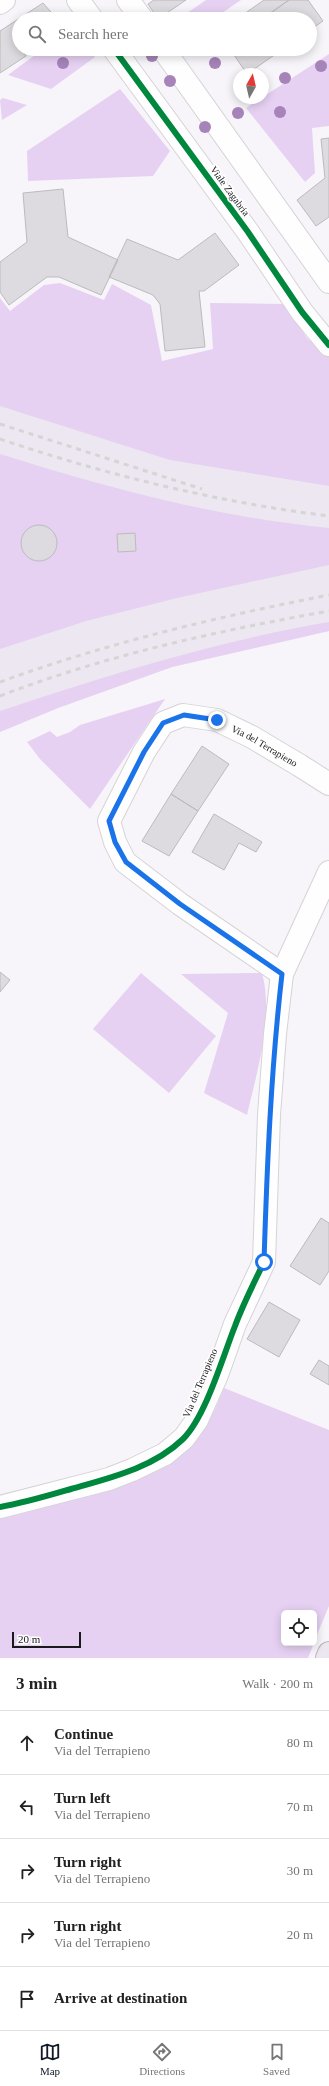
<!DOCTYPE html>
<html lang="en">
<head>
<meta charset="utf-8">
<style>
	body { margin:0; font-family:Georgia,serif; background:#f2f2f2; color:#222 }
	.controls { position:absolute; right:12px; bottom:12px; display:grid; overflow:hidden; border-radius:6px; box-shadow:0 2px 10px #0003 }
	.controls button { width:36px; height:36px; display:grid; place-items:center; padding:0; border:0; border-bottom:1px solid #e0e0e0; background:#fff; color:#222; font:20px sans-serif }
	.compass { position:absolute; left:233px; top:68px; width:36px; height:36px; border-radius:50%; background:#fff; box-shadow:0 2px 10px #0003; rotate:8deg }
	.scale { position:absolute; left:12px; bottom:10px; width:69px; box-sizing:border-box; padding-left:4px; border:2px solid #1b191c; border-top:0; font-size:11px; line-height:14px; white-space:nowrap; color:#1b191c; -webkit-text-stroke:3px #fff; paint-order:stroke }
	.stop { position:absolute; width:12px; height:12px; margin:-9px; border:3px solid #1a73e8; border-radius:50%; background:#fff }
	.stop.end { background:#1a73e8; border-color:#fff; box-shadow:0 1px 4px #0008 }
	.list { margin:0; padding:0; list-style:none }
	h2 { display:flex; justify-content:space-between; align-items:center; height:52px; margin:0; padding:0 16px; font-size:17px }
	h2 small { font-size:13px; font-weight:400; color:#767676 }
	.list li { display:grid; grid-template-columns:26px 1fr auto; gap:12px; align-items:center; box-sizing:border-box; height:64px; padding:0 16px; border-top:1px solid #e0e0e0 }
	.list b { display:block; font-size:15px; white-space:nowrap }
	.list p { margin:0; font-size:13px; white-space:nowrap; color:#767676 }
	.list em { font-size:13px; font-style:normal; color:#767676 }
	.icon { flex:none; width:22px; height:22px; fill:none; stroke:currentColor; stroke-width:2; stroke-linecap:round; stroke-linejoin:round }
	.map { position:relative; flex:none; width:329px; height:1658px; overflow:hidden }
	.search { position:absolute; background:#fff; box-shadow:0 2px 10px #0003; left:12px; right:12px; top:12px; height:44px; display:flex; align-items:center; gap:10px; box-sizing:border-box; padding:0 14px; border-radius:22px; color:#767676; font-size:15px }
	.sheet { height:372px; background:#fff }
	nav { display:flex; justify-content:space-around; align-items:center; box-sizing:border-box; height:56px; border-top:1px solid #e0e0e0; background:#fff; font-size:11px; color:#767676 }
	nav a { display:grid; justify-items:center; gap:2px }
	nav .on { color:#111827 }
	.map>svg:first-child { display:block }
</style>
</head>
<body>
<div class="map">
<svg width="329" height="1658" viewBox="0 0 329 1658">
	<rect width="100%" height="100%" fill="#f8f5fa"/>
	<!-- built -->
	<path fill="#ece7f0" d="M 0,364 L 329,447 L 329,631 L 172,667 L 58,708 L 0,732 Z"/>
	<!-- green -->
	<path fill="#e6d1f3" d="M 206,0 L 241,0 L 213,19 L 187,19 L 184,15 Z
		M 43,49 L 89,49 L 95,57 L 51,89 L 8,75 Z
		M 329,54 L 329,126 L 312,128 L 315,173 L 305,182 L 246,108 Z
		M 120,89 L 170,151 L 153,176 L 28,181 L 27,151 Z
		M 3,98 L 27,105 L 2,120 L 0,100 Z
		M 60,283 L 104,300 L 112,284 L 151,305 L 162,361 L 213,349 L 210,303 L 284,304 L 307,338 L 329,357 L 329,486 L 170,460 L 0,406 L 0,298 L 10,311 L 44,285 Z
		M 0,454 C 107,488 216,517 329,528 L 329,565 L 177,598 L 86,621 L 0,649 Z
		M 329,622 L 329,631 L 172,667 L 58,708 L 0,732 L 0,711 C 108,675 217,641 329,622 Z
		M 165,699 L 90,809 L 40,759 L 27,742 L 50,731 L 57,737 L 70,732 L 80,725 Z
		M 141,973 L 216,1036 L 169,1093 L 93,1029 Z
		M 262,973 C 274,1016 257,1072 247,1115 L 204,1093 L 228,1013 L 181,974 Z
		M 224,1388 L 329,1430 L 329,1606 L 314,1642 L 314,1613 L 284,1613 L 284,1643 L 314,1643 L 308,1658 L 0,1658 L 0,1517 L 190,1444 L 215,1409 Z"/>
	<!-- building -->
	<path fill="#dddbdf" stroke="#bdbabe" d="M 154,0 L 186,0 L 158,19 L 148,4 Z
		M 264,0 L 289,0 L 262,19 L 237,19 Z
		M 289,0 L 308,0 L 323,21 L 310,30 L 310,19 L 262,19 Z
		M 43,3 L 57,19 L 19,19 L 19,35 L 14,38 L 19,45 L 19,49 L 22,49 L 26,56 L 0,73 L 0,31 Z
		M 230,49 L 283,49 L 247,74 Z
		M 329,138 L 329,217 L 316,226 L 297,200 L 325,178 L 321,139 Z
		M 63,189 L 68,237 L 118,260 L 101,295 L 59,277 L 47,277 L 9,305 L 0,292 L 0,262 L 27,242 L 23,193 Z
		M 215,233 L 239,265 L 204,291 L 199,291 L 205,347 L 165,351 L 160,304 L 153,295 L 109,277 L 127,239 L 178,260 Z
		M21 543a18 18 0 1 1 36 0a18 18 0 1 1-36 0Z
		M 135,533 L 136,551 L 118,552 L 117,534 Z
		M 202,746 L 229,764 L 198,811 L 171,794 Z
		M 171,794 L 198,811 L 169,856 L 142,841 Z
		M 214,814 L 262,842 L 256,852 L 239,843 L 224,870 L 192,852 Z
		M 0,972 L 10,980 L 0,992 Z
		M 321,1218 L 329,1223 L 329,1271 L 320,1285 L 290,1266 Z
		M 269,1302 L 300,1320 L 279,1357 L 247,1339 Z
		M 319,1360 L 329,1366 L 329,1385 L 310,1374 Z"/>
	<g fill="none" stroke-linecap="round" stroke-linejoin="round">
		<defs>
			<g id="minor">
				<path d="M 78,0 L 92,19"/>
				<path d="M 128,0 L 142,19"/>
				<path d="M 0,3 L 4,0"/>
				<path d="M 114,49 L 248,232 L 302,312 L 329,345"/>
				<path d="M 163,49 L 329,282"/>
				<path id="s1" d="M 282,974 L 180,904 L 125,862 L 115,842 L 109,821 L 144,752 L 163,723 L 183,715 L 217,720 L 252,737 L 299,765 L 329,784"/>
				<path d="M 0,1507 L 109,1479 L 132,1470 L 165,1454 L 184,1438 L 197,1420 L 217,1375 L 235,1324 L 264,1262 L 269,1115 L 275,1034 L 282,974 L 329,872"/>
			</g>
			<path id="highway" d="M 327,1658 L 329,1653"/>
		</defs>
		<!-- minor casing -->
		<use href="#minor" stroke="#d5d3d7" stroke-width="24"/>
		<!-- highway casing -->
		<use href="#highway" stroke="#bdb6c1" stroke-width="24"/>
		<!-- minor -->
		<use href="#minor" stroke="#fefefe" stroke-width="22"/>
		<!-- highway -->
		<use href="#highway" stroke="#ece6f0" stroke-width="22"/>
		<!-- rail -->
		<path stroke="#d5d5d5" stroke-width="3" stroke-dasharray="5 5" stroke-linecap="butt" d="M 0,424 L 202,489
			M 0,439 C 107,475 217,502 329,516
			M 0,682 C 107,643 217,617 329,595
			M 0,696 C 106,655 218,631 329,611"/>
		<defs>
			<path id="cycleway" d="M 114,49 L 248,232 L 302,312 L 329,345
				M 0,1507 C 24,1503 47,1496 71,1489 C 110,1478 153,1468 183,1439 C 206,1416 223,1356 235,1326 C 243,1304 254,1283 264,1262"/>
		</defs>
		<!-- cycleway casing -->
		<use href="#cycleway" stroke="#fff" stroke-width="8"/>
		<!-- cycleway -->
		<use href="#cycleway" stroke="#00873e" stroke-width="6"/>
	</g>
	<!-- trees -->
	<g fill="#a683b8">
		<circle cx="152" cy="56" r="6"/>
		<circle cx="63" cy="63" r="6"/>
		<circle cx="215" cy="63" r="6"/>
		<circle cx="321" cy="66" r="6"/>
		<circle cx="285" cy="78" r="6"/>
		<circle cx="170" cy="81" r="6"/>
		<circle cx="280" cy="112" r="6"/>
		<circle cx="238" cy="113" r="6"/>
		<circle cx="205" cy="127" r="6"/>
	</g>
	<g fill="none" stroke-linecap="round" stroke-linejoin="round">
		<!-- route -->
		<path stroke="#1a73e8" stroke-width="5" d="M 217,720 L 184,715 L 163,723 L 144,752 L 109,821 L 115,842 L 126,862 L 180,904 L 282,974 C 271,1070 267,1166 264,1262"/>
	</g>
	<g text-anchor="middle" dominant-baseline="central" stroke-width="3.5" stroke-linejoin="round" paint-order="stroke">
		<!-- street labels -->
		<g font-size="10" fill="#1b191c" stroke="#fff">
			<text transform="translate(230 191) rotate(54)">Viale Zagabria</text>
			<text stroke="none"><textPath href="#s1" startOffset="459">Via del Terrapieno</textPath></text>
			<text transform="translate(200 1383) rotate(-67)">Via del Terrapieno</text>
		</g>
	</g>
</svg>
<div class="controls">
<button><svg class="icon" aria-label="locate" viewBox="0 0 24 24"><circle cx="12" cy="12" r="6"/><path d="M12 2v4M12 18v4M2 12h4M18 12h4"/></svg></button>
</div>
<svg class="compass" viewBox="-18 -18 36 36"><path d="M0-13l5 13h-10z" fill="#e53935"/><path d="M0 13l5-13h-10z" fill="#767676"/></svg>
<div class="scale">20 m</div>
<div class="stop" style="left:264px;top:1262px"></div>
<div class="stop end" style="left:217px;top:720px"></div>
<div class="search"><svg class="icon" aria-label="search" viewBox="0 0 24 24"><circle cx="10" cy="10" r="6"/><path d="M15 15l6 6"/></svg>Search here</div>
</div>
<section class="sheet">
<h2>3 min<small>Walk · 200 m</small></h2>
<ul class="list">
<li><svg class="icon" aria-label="ahead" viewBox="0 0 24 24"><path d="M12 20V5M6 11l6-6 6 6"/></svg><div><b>Continue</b><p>Via del Terrapieno</p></div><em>80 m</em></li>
<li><svg class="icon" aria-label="left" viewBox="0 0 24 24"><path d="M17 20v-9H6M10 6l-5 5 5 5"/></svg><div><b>Turn left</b><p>Via del Terrapieno</p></div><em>70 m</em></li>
<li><svg class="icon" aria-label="right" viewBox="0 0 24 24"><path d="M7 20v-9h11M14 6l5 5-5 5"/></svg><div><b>Turn right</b><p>Via del Terrapieno</p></div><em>30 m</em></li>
<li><svg class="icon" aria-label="right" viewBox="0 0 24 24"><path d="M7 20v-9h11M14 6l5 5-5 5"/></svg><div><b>Turn right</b><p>Via del Terrapieno</p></div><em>20 m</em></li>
<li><svg class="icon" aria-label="arrive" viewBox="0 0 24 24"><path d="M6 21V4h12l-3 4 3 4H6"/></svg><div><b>Arrive at destination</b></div></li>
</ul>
</section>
<nav>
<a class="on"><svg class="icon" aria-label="map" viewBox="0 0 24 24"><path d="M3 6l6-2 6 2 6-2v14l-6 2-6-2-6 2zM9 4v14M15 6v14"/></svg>Map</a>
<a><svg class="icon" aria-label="directions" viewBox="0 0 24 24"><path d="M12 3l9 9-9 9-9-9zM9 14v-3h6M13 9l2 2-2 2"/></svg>Directions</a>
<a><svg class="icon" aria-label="saved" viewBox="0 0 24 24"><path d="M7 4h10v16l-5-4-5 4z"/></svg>Saved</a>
</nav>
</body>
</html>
